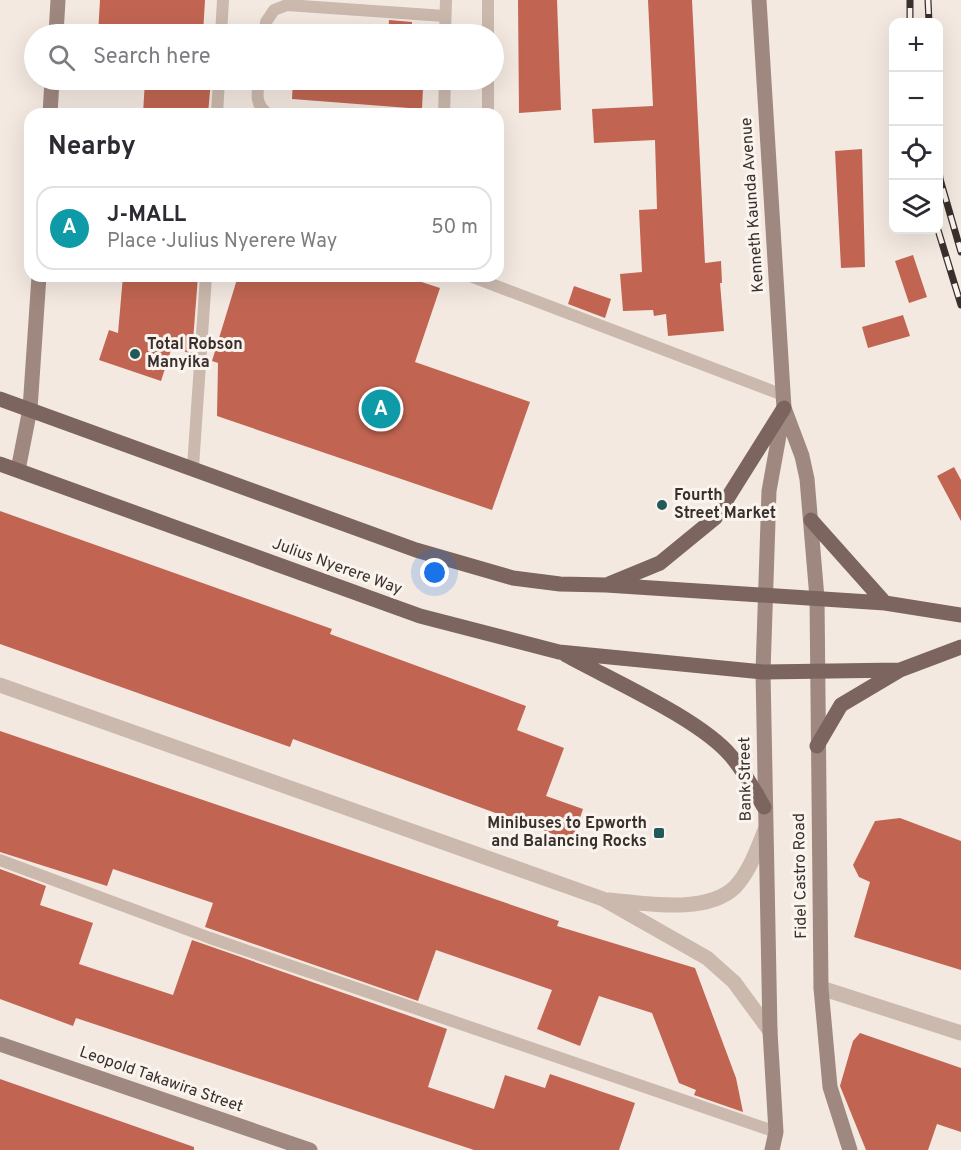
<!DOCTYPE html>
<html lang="en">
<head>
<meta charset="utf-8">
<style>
	body { margin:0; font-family:Overpass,sans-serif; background:#f7f7f7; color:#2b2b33 }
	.controls { position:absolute; right:18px; top:18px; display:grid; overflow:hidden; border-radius:12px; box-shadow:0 6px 24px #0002 }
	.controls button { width:54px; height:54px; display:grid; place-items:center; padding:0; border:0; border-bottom:2px solid #e1e1e2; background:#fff; color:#2b2b33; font:30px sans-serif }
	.you { position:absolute; left:435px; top:573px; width:21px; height:21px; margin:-15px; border:4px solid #fff; border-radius:50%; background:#1a73e8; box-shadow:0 0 0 9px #1a73e833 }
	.badge { display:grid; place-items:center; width:39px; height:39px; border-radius:50%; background:#225a5a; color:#fff; font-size:20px; font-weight:700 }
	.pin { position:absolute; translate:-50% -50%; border:3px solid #fff; box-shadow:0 2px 6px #0006 }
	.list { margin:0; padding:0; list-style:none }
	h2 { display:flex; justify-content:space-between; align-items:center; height:78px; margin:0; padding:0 24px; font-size:26px }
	h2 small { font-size:20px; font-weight:400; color:#7c7c81 }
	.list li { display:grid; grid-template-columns:39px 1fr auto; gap:18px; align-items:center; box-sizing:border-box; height:84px; margin:0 12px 12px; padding:0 12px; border:2px solid #e1e1e2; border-radius:18px }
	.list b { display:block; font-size:22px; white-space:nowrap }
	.list p { margin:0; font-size:20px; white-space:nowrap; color:#7c7c81 }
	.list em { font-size:20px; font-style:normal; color:#7c7c81 }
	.icon { flex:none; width:33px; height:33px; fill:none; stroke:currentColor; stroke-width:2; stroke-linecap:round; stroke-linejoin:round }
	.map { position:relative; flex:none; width:961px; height:1150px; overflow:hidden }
	.search { position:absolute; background:#fff; box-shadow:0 6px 24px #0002; left:24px; top:24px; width:480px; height:66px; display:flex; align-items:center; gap:15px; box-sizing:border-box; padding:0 21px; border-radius:33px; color:#7c7c81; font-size:22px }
	.panel { position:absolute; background:#fff; box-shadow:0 6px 24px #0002; left:24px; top:108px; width:480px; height:174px; border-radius:18px }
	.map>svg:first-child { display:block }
</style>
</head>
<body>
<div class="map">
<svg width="961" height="1150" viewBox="0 0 961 1150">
	<rect width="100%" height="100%" fill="#f3e9e1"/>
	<!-- building -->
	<path fill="#c16552" d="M 100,0 L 205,0 L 203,34 L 98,34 Z
		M 518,0 L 557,0 L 561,110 L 519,113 Z
		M 648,0 L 692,0 L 705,263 L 721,261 L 722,283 L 720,283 L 724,331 L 668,336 L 666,314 L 654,316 L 653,310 L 623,311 L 620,274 L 642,272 L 639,210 L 657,209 L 655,140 L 594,143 L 592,109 L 653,106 Z
		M 389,20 L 412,22 L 412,34 L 388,34 Z
		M 145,80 L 211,80 L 208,114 L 143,114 Z
		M 293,80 L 416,87 L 423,88 L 422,109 L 292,99 Z
		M 862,149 L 865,267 L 841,268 L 835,151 Z
		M 913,255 L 927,297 L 909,303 L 895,261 Z
		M 123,276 L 198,276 L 192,354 L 172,347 L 161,381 L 99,360 L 109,330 L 118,333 Z
		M 238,276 L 403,276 L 440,288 L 415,362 L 530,402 L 492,510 L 217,416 L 218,363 L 212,361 Z
		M 574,286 L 611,299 L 605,318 L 568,304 Z
		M 903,315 L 910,336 L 868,348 L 862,327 Z
		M 954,467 L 961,480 L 961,521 L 937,476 Z
		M 0,511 L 332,629 L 330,634 L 526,706 L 517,730 L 564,748 L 546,796 L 583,809 L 572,841 L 293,739 L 290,747 L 0,644 Z
		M 0,731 L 559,921 L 557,926 L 695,968 L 736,1078 L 743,1112 L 694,1095 L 696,1090 L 679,1083 L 652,1013 L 599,996 L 580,1046 L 537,1029 L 552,990 L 436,950 L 418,1001 L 205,927 L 213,903 L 113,869 L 107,886 L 0,852 Z
		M 900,818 L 961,841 L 961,970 L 854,937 L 870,882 L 859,877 L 853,865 L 875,821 Z
		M 0,869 L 46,886 L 40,905 L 93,923 L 79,964 L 173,995 L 192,940 L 447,1029 L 428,1087 L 494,1109 L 505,1075 L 545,1088 L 550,1074 L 635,1103 L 619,1150 L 474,1150 L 76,1018 L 73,1026 L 0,999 Z
		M 860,1033 L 961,1068 L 961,1132 L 937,1124 L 928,1150 L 866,1150 L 840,1086 L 853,1041 Z
		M 0,1079 L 194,1147 L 194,1150 L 0,1150 Z"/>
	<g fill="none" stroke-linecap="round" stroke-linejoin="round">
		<!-- lane -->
		<path stroke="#cbb9ad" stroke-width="12" d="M 221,34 L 223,0
			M 265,34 L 266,22 L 274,10 L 287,5 L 445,16
			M 445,34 L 446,0
			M 488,34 L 488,0
			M 259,80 C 257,94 255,105 268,114
			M 421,80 L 445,81
			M 488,80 L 488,114
			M 217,114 L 219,80
			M 444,114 L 445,80
			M 470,276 L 783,395
			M 193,467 L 206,276
			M 0,860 L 210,938 L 776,1132"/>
		<!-- street -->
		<path stroke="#cbb9ad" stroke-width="15" d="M 0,685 L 603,899 L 707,958 L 734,982 L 770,1031
			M 609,900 C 645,903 706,915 735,887 C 750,871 757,849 765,830
			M 821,988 L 961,1033"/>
		<!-- secondary -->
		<path stroke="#9f887f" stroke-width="15" d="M 759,0 L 784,408 L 769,491 L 763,672 L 770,1031 L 776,1132 L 772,1150
			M 56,34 L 58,0
			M 50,114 L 52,80
			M 784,408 L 802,456 L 807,479 L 817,598 L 821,988 L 830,1087 L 850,1150
			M 18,470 L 30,409 L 39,276
			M 0,1044 L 310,1150"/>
		<!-- primary -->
		<path stroke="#7b655e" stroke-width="15" d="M 0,399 L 416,550 L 513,578 L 560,584 L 606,585 L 885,603 L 961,615
			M 0,464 L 420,616 L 559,652 L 763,672 L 900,670
			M 811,520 L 885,603
			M 609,584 L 660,563 L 715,518 L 784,408
			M 566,655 C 611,680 700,719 731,756 C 744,771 754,790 764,807
			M 817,746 L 841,705 L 900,670 L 961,647"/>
		<defs>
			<path id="rail" d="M 928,0 L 929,22
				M 910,22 L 910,0
				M 938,161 L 940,179 L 961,252
				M 938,230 L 961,305"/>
		</defs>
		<!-- rail casing -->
		<use href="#rail" stroke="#3a2f2c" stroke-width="7"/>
		<!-- rail -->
		<use href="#rail" stroke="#faf4ee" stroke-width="4.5" stroke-dasharray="14" stroke-linecap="butt"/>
	</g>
	<!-- markers -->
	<g fill="#225a5a" stroke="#faf4ee" stroke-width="2">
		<circle cx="135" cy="354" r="6"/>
		<circle cx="662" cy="505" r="6"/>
		<rect x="653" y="827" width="12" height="12" rx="3"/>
	</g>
	<g text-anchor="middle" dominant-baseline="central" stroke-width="6" stroke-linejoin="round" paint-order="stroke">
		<!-- street labels -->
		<g font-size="16" fill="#3a2f2c" stroke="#faf4ee">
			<text transform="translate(753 205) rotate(-94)">Kenneth Kaunda Avenue</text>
			<text transform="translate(337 567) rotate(20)">Julius Nyerere Way</text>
			<text transform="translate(746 779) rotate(-91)">Bank Street</text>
			<text transform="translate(801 876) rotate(-91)">Fidel Castro Road</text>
			<text transform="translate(161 1080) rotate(19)">Leopold Takawira Street</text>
		</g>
		<!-- poi labels -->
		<g font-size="16" font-weight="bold" fill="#3a2f2c" stroke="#faf4ee" text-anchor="start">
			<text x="147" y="345">Total Robson<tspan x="147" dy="18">Manyika</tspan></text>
			<text x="674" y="496">Fourth<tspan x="674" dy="18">Street Market</tspan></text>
			<text x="647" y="824" text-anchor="end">Minibuses to Epworth<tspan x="647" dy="18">and Balancing Rocks</tspan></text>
		</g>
	</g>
</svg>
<div class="controls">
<button>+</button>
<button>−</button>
<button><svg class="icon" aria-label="locate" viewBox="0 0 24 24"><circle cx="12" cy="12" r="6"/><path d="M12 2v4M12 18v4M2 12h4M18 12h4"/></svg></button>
<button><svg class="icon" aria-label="layers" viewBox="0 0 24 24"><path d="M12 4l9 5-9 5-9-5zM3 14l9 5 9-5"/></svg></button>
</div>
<div class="you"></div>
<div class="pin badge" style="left:381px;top:409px;background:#0f9aa8">A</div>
<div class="search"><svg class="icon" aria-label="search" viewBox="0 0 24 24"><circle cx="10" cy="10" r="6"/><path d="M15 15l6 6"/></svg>Search here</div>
<section class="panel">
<h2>Nearby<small></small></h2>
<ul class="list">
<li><span class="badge" style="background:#0f9aa8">A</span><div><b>J-MALL</b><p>Place · Julius Nyerere Way</p></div><em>50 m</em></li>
</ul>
</section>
</div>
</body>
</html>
